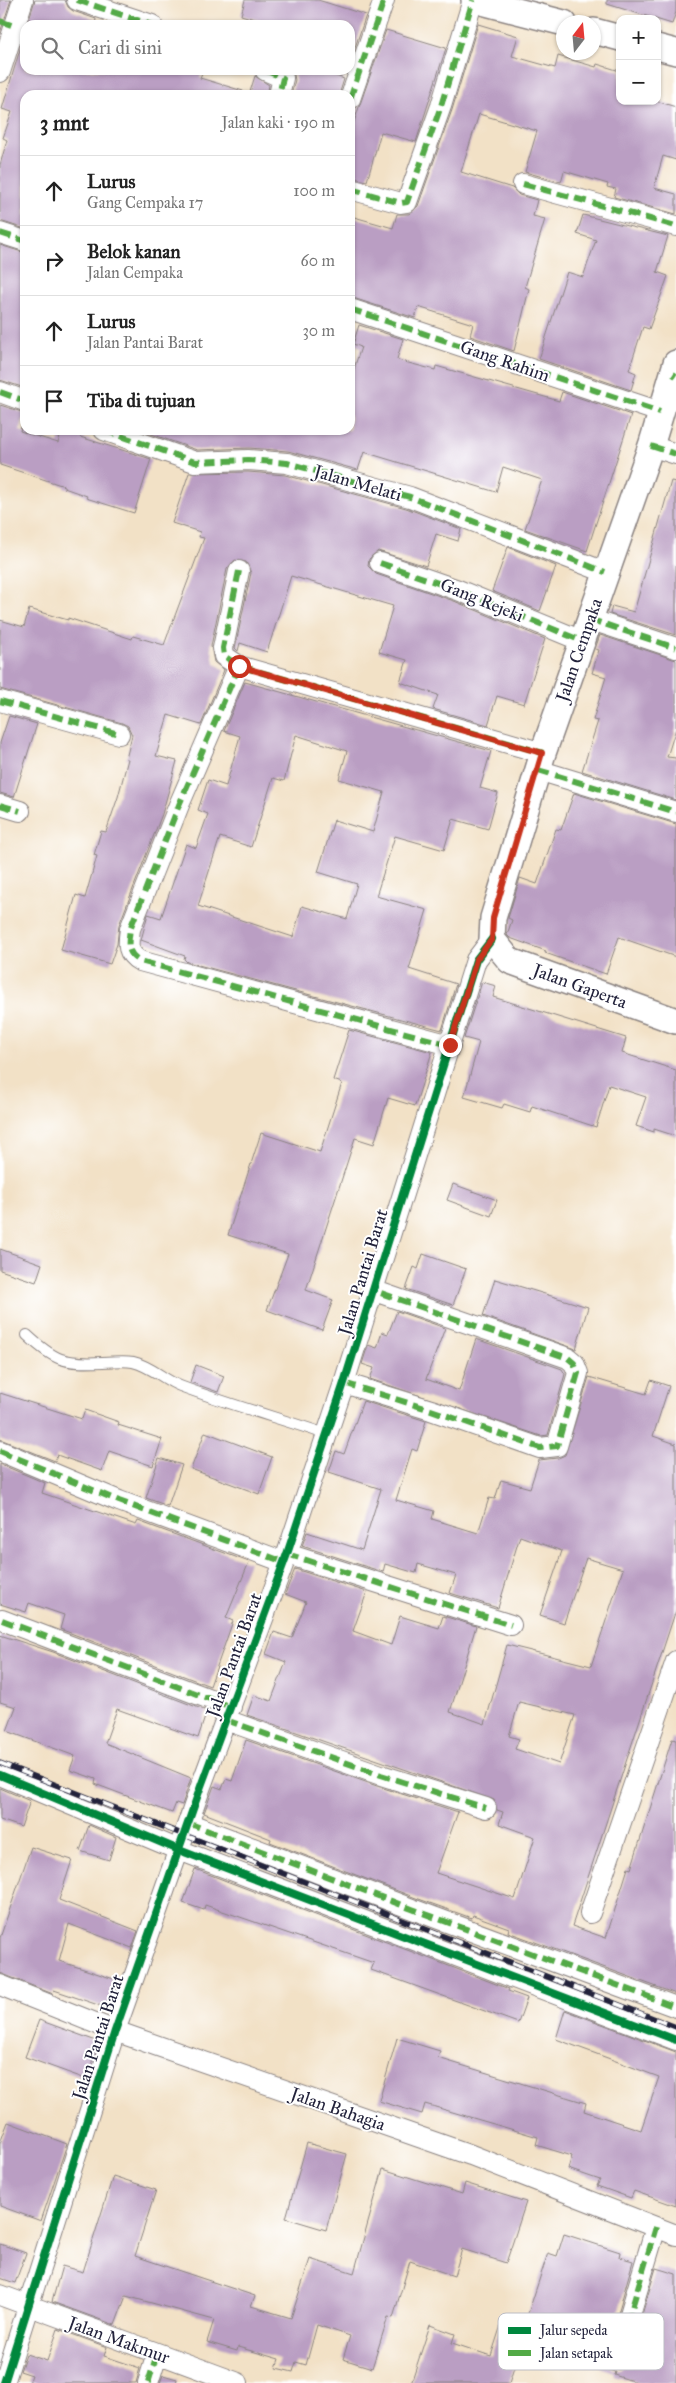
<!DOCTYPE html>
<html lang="id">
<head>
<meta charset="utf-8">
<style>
	body { margin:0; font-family:"IM FELL Great Primer",serif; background:#f6f6f6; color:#222 }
	.controls { position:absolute; right:15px; top:15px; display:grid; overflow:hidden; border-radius:10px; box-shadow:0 1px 4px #0004 }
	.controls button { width:45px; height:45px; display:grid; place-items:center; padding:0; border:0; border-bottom:1px solid #e0e0e0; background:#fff; color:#222; font:25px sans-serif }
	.compass { position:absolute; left:556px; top:15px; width:45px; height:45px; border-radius:50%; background:#fff; box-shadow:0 1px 4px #0004; rotate:16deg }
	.stop { position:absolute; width:15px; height:15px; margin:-11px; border:4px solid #c8321e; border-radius:50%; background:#fff }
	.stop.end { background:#c8321e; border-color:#fff; box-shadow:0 1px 5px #0008 }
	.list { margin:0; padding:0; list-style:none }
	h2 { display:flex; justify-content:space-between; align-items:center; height:65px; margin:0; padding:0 20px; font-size:21px }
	h2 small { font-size:16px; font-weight:400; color:#767676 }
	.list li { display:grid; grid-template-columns:32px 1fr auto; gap:15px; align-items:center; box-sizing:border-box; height:70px; padding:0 20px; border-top:1px solid #e0e0e0 }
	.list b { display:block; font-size:19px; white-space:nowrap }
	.list p { margin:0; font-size:16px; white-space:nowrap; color:#767676 }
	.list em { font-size:16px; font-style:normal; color:#767676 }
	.icon { flex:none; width:28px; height:28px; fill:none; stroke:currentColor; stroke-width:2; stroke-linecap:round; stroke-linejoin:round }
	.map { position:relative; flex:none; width:676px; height:2383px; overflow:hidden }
	.search { position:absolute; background:#fff; box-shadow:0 1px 4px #0004; left:20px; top:20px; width:335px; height:55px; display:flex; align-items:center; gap:12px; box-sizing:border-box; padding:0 18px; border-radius:15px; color:#767676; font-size:19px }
	.panel { position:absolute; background:#fff; box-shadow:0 1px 4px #0004; left:20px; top:90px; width:335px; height:345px; border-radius:15px }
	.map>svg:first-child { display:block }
</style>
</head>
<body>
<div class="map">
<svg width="676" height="2383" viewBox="0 0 676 2383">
	<rect width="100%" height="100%" fill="#fff"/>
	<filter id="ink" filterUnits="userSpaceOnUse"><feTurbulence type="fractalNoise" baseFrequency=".02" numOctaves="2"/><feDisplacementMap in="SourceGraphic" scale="10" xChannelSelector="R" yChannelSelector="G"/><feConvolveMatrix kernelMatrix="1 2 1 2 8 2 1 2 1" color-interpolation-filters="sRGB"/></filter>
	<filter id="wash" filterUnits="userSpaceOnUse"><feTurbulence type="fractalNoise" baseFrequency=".0096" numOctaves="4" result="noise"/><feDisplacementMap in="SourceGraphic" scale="20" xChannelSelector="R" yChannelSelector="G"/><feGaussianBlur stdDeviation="1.12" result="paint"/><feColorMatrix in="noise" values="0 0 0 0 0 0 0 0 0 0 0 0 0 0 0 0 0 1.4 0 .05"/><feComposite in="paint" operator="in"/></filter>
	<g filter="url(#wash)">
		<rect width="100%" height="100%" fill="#f2e1c6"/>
		<g id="blocks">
			<!-- building -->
			<path fill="#ba9ec3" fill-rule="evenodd" d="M 0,0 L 11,0 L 0,33 Z
				M 35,0 L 65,0 L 68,7 L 73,11 L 96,19 L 95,25 L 27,25 Z
				M 245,0 L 318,0 L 366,15 L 350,62 L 350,25 L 260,25 L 261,21 L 241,15 Z
				M 607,0 L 676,0 L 676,12 L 672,24 L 607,4 Z
				M 478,24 L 518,36 L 512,56 L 555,68 L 558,56 L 596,67 L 597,64 L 620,71 L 620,101 L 656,101 L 676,107 L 676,160 L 663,156 L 654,188 L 676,194 L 676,214 L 614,197 L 616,189 L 607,187 L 608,184 L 564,171 L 561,182 L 525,172 L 537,131 L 479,114 L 461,172 L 512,188 L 519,195 L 537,200 L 533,216 L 545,219 L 525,287 L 529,289 L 514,351 L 470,336 L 473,324 L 418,307 L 415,318 L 350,297 L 350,230 L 354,217 L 393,228 L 397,214 L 409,214 L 418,206 L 452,110 Z
				M 386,30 L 446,48 L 416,142 L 381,132 L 367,181 L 350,177 L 350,133 Z
				M 25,33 L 25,70 L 203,70 L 200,78 L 243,91 L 242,95 L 25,95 L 25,229 L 0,221 L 0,165 L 7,140 L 3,138 L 12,112 L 2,109 Z
				M 293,70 L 320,70 L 344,79 L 339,95 L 291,95 L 295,80 Z
				M 255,76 L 269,85 L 267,95 L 249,95 Z
				M 583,215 L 668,236 L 657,272 L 668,276 L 649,329 L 643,327 L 629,370 L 636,373 L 631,390 L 539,359 L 567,272 L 583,277 L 596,240 L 577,234 Z
				M 0,245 L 25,253 L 25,388 L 0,380 Z
				M 359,325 L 403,339 L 397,359 L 401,361 L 435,370 L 436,366 L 559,401 L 562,392 L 631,415 L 587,551 L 525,529 L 542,480 L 503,467 L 496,492 L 364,452 L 358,470 L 288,451 L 249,448 L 197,450 L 140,430 L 350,430 L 350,381 L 361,347 L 353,344 Z
				M 0,405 L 25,413 L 20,431 L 58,443 L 62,430 L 72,430 L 81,433 L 80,437 L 151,459 L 134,513 L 86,498 L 87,496 L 64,488 L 64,486 L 0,465 Z
				M 248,472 L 285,475 L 406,508 L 461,529 L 458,541 L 436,534 L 426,566 L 378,551 L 369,559 L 368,566 L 376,574 L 454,601 L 545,639 L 524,704 L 497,696 L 488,725 L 433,709 L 438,695 L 400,682 L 407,660 L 379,652 L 393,606 L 291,576 L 267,652 L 240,643 L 238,651 L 235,648 L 251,573 L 246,562 L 235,560 L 227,569 L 211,646 L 214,662 L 224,670 L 201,725 L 168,715 L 156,756 L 177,761 L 162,814 L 119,925 L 117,944 L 110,964 L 61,950 L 76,895 L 85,898 L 97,856 L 94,855 L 101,831 L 106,832 L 118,797 L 128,759 L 126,759 L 132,735 L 128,726 L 122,723 L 0,689 L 0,620 L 24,627 L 29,609 L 68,620 L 68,618 L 132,639 L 133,636 L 164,645 L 204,538 L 199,537 L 200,532 L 172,523 L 189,473 Z
				M 671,481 L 676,482 L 676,635 L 610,614 L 612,606 L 634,612 Z
				M 508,547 L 556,566 L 540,611 L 492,591 Z
				M 600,635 L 676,660 L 676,728 L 667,757 L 676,758 L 676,800 L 582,771 L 598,721 L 593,720 L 606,677 L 592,673 L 599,650 L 595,649 Z
				M 245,682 L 491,751 L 480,788 L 498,793 L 488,829 L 453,819 L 444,850 L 395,836 L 376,896 L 427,910 L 409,969 L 456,984 L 442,1030 L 187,962 L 184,959 L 185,956 L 141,940 L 148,914 L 161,918 L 186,844 L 196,848 L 208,814 L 198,810 L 208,780 L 226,786 L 240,736 L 224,731 ZM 296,735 L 347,751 L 339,779 L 384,792 L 373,832 L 334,820 L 318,872 L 357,884 L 347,919 L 302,906 L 293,937 L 198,906 L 220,837 L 251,847 L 273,778 L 284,781 Z
				M 9,716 L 37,724 L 14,797 L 0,793 L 0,743 Z
				M 574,793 L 676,824 L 676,957 L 619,937 L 606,974 L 545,953 L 546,951 L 510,938 L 507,935 L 512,920 L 508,918 L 520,878 L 537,884 L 556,829 L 561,830 Z
				M 482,982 L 496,986 L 493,997 L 626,1038 L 622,1053 L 676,1070 L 676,1136 L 654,1129 L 654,1132 L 636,1126 L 646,1097 L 609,1085 L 596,1127 L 532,1106 L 530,1112 L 504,1104 L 502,1108 L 464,1097 L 479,1042 L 464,1038 Z
				M 349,1030 L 432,1052 L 415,1106 L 388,1098 L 374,1144 L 355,1138 L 306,1290 L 333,1300 L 322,1330 L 267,1310 L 288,1254 L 228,1235 L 261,1133 L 320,1152 L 342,1083 L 333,1080 Z
				M 453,1184 L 497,1200 L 491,1216 L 447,1200 Z
				M 0,1249 L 42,1264 L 36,1282 L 0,1270 Z
				M 423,1254 L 466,1269 L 453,1305 L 406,1289 L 414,1267 L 418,1269 Z
				M 495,1279 L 588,1307 L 576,1349 L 483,1316 Z
				M 397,1311 L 445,1328 L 426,1379 L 459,1391 L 476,1339 L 562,1369 L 565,1374 L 548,1435 L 541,1436 L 370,1379 L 374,1368 L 362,1364 L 368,1345 L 377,1348 L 382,1332 L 388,1334 Z
				M 196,1365 L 224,1376 L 218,1392 L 190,1382 Z
				M 589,1377 L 646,1394 L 651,1380 L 669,1386 L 653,1436 L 676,1444 L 676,1610 L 572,1926 L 606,1938 L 628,1868 L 631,1869 L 672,1739 L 676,1740 L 676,1994 L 508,1932 L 509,1928 L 473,1915 L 472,1918 L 466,1916 L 416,1898 L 270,1842 L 271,1839 L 204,1813 L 214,1786 L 222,1789 L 226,1779 L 232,1781 L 246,1740 L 377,1786 L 458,1812 L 436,1873 L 515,1899 L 535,1837 L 499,1824 L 503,1812 L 497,1810 L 494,1800 L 247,1715 L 254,1695 L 271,1701 L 286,1662 L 266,1654 L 274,1632 L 292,1638 L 306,1602 L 285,1594 L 295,1569 L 367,1592 L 353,1631 L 391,1645 L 400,1616 L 439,1628 L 443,1616 L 476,1626 L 450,1712 L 468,1718 L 485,1724 L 507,1645 L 591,1666 L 623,1569 L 586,1558 L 564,1623 L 540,1615 L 562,1551 L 520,1536 L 498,1608 L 450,1593 L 456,1575 L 418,1564 L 416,1573 L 385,1564 L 383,1572 L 302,1546 L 307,1532 L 362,1550 L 381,1489 L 329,1472 L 336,1451 L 344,1454 L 363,1401 L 426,1421 L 417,1451 L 412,1449 L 396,1500 L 434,1511 L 432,1519 L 478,1533 L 489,1498 L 495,1499 L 501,1480 L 530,1488 L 539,1460 L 558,1458 L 565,1455 ZM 519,1702 L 575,1715 L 559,1764 L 515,1749 L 519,1739 L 509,1736 Z
				M 0,1393 L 82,1419 L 85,1410 L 119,1422 L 118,1425 L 162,1439 L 153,1466 L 109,1451 L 102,1471 L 57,1455 L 55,1461 L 0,1439 Z
				M 205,1432 L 272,1457 L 259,1494 L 191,1469 Z
				M 159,1458 L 182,1465 L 168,1506 L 146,1498 Z
				M 0,1464 L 45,1483 L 42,1493 L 136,1525 L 138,1521 L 249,1562 L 226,1618 L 233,1621 L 210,1686 L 60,1629 L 64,1615 L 29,1603 L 26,1612 L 0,1604 Z
				M 0,1635 L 53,1652 L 207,1711 L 198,1738 L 117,1709 L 105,1743 L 191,1778 L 182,1805 L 176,1803 L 172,1813 L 95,1784 L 96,1779 L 70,1770 L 75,1756 L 7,1731 L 16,1707 L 0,1702 Z
				M 0,1788 L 30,1801 L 21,1827 L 0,1820 Z
				M 89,1825 L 116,1837 L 109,1860 L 80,1851 Z
				M 31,1847 L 72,1860 L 59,1900 L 138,1931 L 132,1948 L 69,1924 L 59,1961 L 120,1981 L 110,2009 L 54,1990 L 53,1994 L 0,1973 L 0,1938 Z
				M 195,1869 L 509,1989 L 508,1991 L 527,1998 L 518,2023 L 371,1970 L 374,1963 L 205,1905 L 204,1910 L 183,1903 Z
				M 565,2010 L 676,2052 L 676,2206 L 634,2191 L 631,2198 L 597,2186 L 600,2180 L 568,2169 L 572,2156 L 536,2145 L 538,2137 L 425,2104 L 422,2114 L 379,2101 L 397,2038 L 440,2051 L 438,2058 L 586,2103 L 584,2111 L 641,2130 L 659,2077 L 556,2039 Z
				M 39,2020 L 99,2042 L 86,2079 L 25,2057 Z
				M 8,2122 L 67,2144 L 41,2221 L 0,2206 L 0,2143 Z
				M 307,2143 L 347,2154 L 326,2230 L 286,2218 Z
				M 383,2169 L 462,2194 L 465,2183 L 526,2202 L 506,2263 L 462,2249 L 454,2276 L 410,2261 L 393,2318 L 388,2317 L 372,2368 L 343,2359 L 350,2336 L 317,2325 L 306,2365 L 296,2362 L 293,2372 L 276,2368 L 279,2359 L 238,2347 L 237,2351 L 207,2342 L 214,2320 L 126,2296 L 115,2325 L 52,2302 L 62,2266 L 83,2272 L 113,2176 L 156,2190 L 135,2256 L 255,2296 L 251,2306 L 291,2318 L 310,2259 L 354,2273 Z
				M 564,2234 L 620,2252 L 619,2257 L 633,2261 L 606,2355 L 606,2361 L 613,2369 L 620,2369 L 628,2361 L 656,2268 L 676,2274 L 676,2383 L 639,2383 L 614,2375 L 615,2372 L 522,2343 L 509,2383 L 411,2383 L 430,2325 L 455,2334 L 452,2343 L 491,2356 L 502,2322 L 523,2329 L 548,2253 L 557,2256 Z
				M 0,2244 L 26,2253 L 15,2283 L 0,2278 Z
				M 58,2329 L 107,2347 L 104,2356 L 140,2368 L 136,2383 L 29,2383 L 32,2375 L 20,2371 L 26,2354 L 47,2361 Z
				M 163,2375 L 177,2379 L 176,2383 L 160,2383 Z"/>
		</g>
	</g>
	<g filter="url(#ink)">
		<use href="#blocks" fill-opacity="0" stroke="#8a8280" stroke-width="1"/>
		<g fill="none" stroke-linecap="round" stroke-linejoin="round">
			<defs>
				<path id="service" d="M 27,1335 C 55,1361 64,1364 103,1362 C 113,1362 123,1360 133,1362 C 151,1366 164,1380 180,1386 C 228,1404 278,1418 326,1434"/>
				<path id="minor" d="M 77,0 L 152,25
					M 265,70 L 283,78 L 279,95
					M 0,72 L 23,0
					M 350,99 L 384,0
					M 523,184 L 676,226
					M 350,189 L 401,203 L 407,202 L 441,106 L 473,0
					M 0,233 L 25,241
					M 350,309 L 660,412
					M 0,392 L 25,401
					M 104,430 L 195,462 L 248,460 L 287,463 L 410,497 L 605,572
					M 651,446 L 676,454
					M 380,563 L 458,590 L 582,641
					M 239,571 L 223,648 L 224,656 L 239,666 L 543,753
					M 589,619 L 676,648
					M 239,666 L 179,805 L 130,929 C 128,944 126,953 140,961 L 450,1045
					M 0,701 L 119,734
					M 538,770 L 676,812
					M 0,805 L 20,811
					M 344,1383 L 431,1410 L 540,1448 L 557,1446 L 578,1373 L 574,1363 L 568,1358 L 372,1290
					M 0,1451 L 119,1501 L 284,1562
					M 287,1554 L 511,1625
					M 2,1620 L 231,1707
					M 226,1720 L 381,1775 L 486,1808
					M 0,1775 L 179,1850 L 676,2040
					M 188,1823 L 412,1909 L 676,2007
					M 590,1913 L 676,1661
					M 0,1985 L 115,2031 L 471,2155 L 676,2235
					M 0,2295 L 238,2383
					M 617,2358 L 656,2227
					M 4,2383 L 115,2031 L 201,1786 L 287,1554 L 344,1383 L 476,960 L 492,939
					M 148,2383 L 157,2354"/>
				<path id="tertiary" d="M 474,0 L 564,23
					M 594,31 L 620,38
					M 657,47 L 676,52
					M 676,363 L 651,446 L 543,753 L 493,918 L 492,939 L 510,961 L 676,1021"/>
			</defs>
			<!-- service casing -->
			<use href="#service" stroke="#8a8280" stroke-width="12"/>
			<!-- minor casing -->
			<use href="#minor" stroke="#8a8280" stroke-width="22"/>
			<!-- tertiary casing -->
			<use href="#tertiary" stroke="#8a8280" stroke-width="28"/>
			<!-- service -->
			<use href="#service" stroke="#fff" stroke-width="10"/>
			<!-- minor -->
			<use href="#minor" stroke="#fff" stroke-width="20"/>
			<!-- tertiary -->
			<use href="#tertiary" stroke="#fff" stroke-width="25"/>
			<defs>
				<path id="rail" d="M 0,1763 L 676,2027"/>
			</defs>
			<!-- rail casing -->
			<use href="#rail" stroke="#22223b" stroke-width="5.5"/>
			<!-- rail -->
			<use href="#rail" stroke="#fff" stroke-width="4" stroke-dasharray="11" stroke-linecap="butt"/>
			<!-- quiet -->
			<path stroke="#53aa46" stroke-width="6" stroke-dasharray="12 6" stroke-linecap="butt" d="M 77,0 L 152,25
				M 0,21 L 14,26
				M 265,70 L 283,78 L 279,95
				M 350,99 L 384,0
				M 523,184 L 676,226
				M 350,189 L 401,203 L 407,202 L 441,106 L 473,0
				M 0,233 L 25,241
				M 350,309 L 660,412
				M 673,374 L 676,376
				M 0,392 L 25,401
				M 104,430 L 195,462 L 248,460 L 287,463 L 410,497 L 605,572
				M 651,446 L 676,454
				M 380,563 L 458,590 L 582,641
				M 239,571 L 223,648 L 224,656 L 239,666 L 543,753
				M 589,619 L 676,648
				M 239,666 L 179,805 L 130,929 C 128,944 126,953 140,961 L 450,1045
				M 0,701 L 119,734
				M 538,770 L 676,812
				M 0,805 L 20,811
				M 344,1383 L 431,1410 L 540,1448 L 557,1446 L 578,1373 L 574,1363 L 568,1358 L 372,1290
				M 0,1451 L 119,1501 L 284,1562
				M 287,1554 L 511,1625
				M 2,1620 L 231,1707
				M 226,1720 L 381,1775 L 486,1808
				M 188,1823 L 412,1909 L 676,2007
				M 617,2358 L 656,2227
				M 148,2383 L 157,2354"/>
			<defs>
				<path id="cycleway" d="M 0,1775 L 179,1850 L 676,2040
					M 4,2383 L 115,2031 L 201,1786 L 287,1554 L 344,1383 L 476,960 L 492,939"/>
			</defs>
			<!-- cycleway casing -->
			<use href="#cycleway" stroke="#fff" stroke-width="11"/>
			<!-- cycleway -->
			<use href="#cycleway" stroke="#00873e" stroke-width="8"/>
		</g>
	</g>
	<g fill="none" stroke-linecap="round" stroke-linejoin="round" filter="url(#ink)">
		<!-- route -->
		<path stroke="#c8321e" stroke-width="6" d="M 239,666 L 542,753 L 493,918 L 492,939 L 476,960 L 450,1045"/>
	</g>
	<g text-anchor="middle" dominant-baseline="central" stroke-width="4" stroke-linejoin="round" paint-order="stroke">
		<!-- street labels -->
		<g font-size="18" fill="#22223b" stroke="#fff">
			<text transform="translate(505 361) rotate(19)">Gang Rahim</text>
			<text transform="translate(358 483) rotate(16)">Jalan Melati</text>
			<text transform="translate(482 600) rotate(22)">Gang Rejeki</text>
			<text transform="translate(579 650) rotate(-71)">Jalan Cempaka</text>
			<text transform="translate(580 986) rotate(20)">Jalan Gaperta</text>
			<text transform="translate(363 1272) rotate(-73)">Jalan Pantai Barat</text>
			<text transform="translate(234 1655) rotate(-70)">Jalan Pantai Barat</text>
			<text transform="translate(98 2037) rotate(-72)">Jalan Pantai Barat</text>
			<text transform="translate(338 2109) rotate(19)">Jalan Bahagia</text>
			<text transform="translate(119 2340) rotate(20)">Jalan Makmur</text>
		</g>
	</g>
	<!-- legend -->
	<rect x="498" y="2313" width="166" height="57" rx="8" fill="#fff" stroke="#bdbdc4" stroke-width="1"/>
	<rect x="508" y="2327" width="23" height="7" fill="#00873e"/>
	<rect x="508" y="2350" width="23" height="6" fill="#53aa46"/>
	<g font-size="14" fill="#22223b">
		<text x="540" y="2335">Jalur sepeda</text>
		<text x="540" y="2358">Jalan setapak</text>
	</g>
</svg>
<div class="controls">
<button>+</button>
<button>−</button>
</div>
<svg class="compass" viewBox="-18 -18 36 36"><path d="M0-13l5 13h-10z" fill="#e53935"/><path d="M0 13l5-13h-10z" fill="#767676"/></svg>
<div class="stop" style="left:239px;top:666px"></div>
<div class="stop end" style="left:450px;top:1045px"></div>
<div class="search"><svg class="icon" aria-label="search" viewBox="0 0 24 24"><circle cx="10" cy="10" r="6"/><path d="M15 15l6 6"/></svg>Cari di sini</div>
<section class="panel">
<h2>3 mnt<small>Jalan kaki · 190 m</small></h2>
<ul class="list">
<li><svg class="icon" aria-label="ahead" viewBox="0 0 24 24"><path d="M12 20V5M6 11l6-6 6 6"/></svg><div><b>Lurus</b><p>Gang Cempaka 17</p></div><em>100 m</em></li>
<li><svg class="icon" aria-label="right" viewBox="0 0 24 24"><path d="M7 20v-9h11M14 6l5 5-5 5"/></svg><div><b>Belok kanan</b><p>Jalan Cempaka</p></div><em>60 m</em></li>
<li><svg class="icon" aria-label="ahead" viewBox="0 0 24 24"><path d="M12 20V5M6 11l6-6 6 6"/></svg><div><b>Lurus</b><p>Jalan Pantai Barat</p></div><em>30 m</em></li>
<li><svg class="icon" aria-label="arrive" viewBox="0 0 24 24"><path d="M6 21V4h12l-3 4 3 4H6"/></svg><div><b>Tiba di tujuan</b></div></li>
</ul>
</section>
</div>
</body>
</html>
